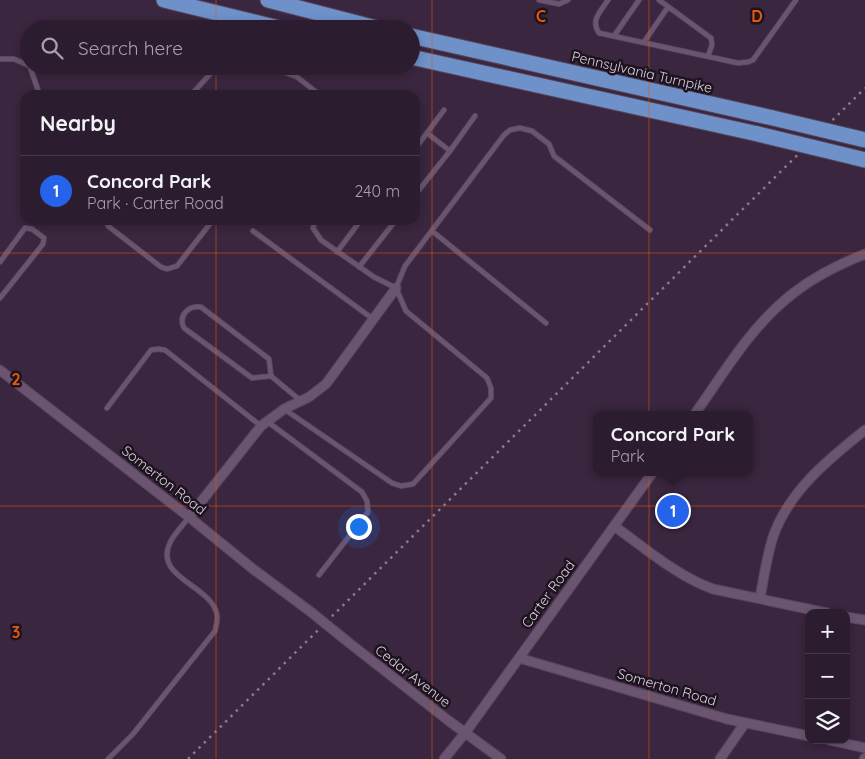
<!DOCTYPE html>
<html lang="en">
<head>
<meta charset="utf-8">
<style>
	body { margin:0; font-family:Quicksand,sans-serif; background:#38293b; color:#f1f3f6 }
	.controls { position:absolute; right:15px; bottom:15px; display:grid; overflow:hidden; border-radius:10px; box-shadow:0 2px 8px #0003 }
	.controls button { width:45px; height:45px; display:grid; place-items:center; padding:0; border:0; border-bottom:1px solid #483a4b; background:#2c1c2f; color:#f1f3f6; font:25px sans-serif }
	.you { position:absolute; left:358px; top:526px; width:18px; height:18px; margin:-12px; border:4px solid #fff; border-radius:50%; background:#1a73e8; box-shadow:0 0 0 8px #1a73e833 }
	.badge { display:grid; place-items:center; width:32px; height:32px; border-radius:50%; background:#2563eb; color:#fff; font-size:16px; font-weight:700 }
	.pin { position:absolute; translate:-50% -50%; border:2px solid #fff; box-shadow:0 1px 5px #0006 }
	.popup { position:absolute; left:593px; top:411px; width:160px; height:65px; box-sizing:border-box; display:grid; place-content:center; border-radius:10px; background:#2c1c2f; filter:drop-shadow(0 1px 4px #0005); font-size:16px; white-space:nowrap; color:#a6a1aa }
	.popup b { font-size:19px; color:#f1f3f6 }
	.popup::after { content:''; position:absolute; left:50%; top:100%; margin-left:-10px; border:10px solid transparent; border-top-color:#2c1c2f }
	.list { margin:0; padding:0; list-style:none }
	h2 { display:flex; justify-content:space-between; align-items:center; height:65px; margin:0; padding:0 20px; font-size:21px }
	h2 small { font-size:16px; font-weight:400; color:#a6a1aa }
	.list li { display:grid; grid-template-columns:32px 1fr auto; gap:15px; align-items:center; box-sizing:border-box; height:70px; padding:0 20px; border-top:1px solid #483a4b }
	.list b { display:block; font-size:19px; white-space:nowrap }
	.list p { margin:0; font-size:16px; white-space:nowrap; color:#a6a1aa }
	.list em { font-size:16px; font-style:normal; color:#a6a1aa }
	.icon { flex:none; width:28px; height:28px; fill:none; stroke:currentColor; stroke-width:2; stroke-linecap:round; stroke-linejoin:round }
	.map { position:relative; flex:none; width:865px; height:759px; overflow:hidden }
	.search { position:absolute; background:#2c1c2f; box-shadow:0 2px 8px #0003; left:20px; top:20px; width:400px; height:55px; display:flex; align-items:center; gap:12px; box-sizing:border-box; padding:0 18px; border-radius:28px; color:#a6a1aa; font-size:19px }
	.panel { position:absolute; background:#2c1c2f; box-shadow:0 2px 8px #0003; left:20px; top:90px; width:400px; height:135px; border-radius:15px }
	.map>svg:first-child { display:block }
</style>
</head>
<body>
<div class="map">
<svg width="865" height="759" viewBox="0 0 865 759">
	<rect width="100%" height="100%" fill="#3a263f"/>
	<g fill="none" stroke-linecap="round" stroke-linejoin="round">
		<defs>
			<path id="lane" d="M 539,0 L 559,4 L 568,0
				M 608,0 C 601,11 590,20 599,33 L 738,63 L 748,62 L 753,60 L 796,0
				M 659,0 L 711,38 L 712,45 L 708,56
				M 614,36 L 639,0
				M 644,42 L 668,7
				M 0,59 L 14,59 L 30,66
				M 268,66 L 297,77 L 320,95
				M 30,67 L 39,93 L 44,95
				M 191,95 L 212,72 L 225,66
				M 415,149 L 444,110
				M 450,151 L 475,116
				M 415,195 L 450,151 L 427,133
				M 109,220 L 108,226 L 161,267 L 167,269 L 177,266 L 213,220
				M 253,231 L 373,319
				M 432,231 L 546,323
				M 337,252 L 361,220
				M 0,262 L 25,228 L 32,229 L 44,238 L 43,244 L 0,298
				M 359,267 L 396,220
				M 396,288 L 405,266 L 504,135 L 510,130 L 520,128 L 532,131 L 549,144 L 554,156 L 650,230
				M 271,376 L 252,378 L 184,328 C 178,316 188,305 201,307 L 269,359 L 271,376 L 301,401
				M 107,408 L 151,350 L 158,349 L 165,350 L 261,426
				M 284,409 L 392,483 L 401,486 L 413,484 L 491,398 L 491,388 L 487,378 L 406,311 L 396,288 L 374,277 L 321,240 L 313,228 L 315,220
				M 268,422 L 362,492 L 367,501 L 368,512 L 319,575
				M 108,759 L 133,734 L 215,631 C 216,626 218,620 217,615 C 212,584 149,578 172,539 C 177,531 184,524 189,517"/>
			<path id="street" d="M 0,370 L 189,517 L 253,569 L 311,612
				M 694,415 C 722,376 748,331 785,300 C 808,280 837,265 865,254
				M 189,517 L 261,426 L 284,409 L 309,397 L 326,384 L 396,288
				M 614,526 C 645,548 677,576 713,589 L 827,613
				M 760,598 C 764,577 767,554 774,534 C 791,489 829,459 865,430
				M 846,617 L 865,620
				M 348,642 L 449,721 L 501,759
				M 519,658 L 727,719 L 809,736
				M 829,740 L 865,748
				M 444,759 L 465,733 L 653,472
				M 720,759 L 745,723
				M 864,759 L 865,758"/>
			<path id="highway" d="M 164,0 L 283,29
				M 268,0 L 380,29
				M 411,36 L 773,118
				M 411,57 L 758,134
				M 853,157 L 865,160"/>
		</defs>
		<!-- lane casing -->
		<use href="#lane" stroke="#554459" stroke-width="6"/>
		<!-- street casing -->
		<use href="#street" stroke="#554459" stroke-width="11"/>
		<!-- highway casing -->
		<use href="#highway" stroke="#554459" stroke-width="17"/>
		<!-- lane -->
		<use href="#lane" stroke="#6a546f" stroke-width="4.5"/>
		<!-- street -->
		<use href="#street" stroke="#6a546f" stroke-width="9"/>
		<!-- highway -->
		<use href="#highway" stroke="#6e91ca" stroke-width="15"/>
		<!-- rail -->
		<path stroke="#8a798e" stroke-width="2.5" stroke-dasharray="2.5 5" stroke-linecap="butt" d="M 188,759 L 865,88"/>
		<defs>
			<path id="street-bridge" d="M 311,612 L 348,642"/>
			<path id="highway-bridge" d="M 773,118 L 865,140
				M 758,134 L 853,157"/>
		</defs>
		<!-- street-bridge casing -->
		<use href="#street-bridge" stroke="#554459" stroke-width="11" stroke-linecap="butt"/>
		<!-- highway-bridge casing -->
		<use href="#highway-bridge" stroke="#554459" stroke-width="17" stroke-linecap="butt"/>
		<!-- street-bridge -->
		<use href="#street-bridge" stroke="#6a546f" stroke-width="9"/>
		<!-- highway-bridge -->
		<use href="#highway-bridge" stroke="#6e91ca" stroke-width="15"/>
	</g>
	<!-- grid -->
	<path fill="none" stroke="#e8590c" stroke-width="1" stroke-opacity="0.55" d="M 216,0 L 216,29M 432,0 L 432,759M 649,0 L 649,759M 216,66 L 216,95M 216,220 L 216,759M 0,253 L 865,253M 0,506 L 865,506"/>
	<g text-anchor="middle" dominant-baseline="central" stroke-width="5" stroke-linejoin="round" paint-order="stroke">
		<!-- street labels -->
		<g font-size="14" fill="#dccfdf" stroke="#1c131e">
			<text transform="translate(642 72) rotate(13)">Pennsylvania Turnpike</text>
			<text transform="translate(164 480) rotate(38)">Somerton Road</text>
			<text transform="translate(548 594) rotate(-54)">Carter Road</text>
			<text transform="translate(413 676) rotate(38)">Cedar Avenue</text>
			<text transform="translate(667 687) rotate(16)">Somerton Road</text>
		</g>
	</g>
	<g font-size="16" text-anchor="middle" font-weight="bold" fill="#e8590c" stroke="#1c131e" stroke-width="5" stroke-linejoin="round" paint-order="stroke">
		<text x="541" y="22">C</text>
		<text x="757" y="22">D</text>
		<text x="16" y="385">2</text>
		<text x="16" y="638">3</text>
	</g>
</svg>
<div class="controls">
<button>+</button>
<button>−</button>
<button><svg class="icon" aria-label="layers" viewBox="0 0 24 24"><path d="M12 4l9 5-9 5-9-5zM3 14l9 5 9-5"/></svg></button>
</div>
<div class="you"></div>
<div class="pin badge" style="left:673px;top:511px">1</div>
<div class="popup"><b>Concord Park</b>Park</div>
<div class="search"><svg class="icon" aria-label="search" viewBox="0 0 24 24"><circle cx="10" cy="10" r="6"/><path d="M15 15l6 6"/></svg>Search here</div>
<section class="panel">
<h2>Nearby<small></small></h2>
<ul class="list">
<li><span class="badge">1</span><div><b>Concord Park</b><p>Park · Carter Road</p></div><em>240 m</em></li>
</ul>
</section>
</div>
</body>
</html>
